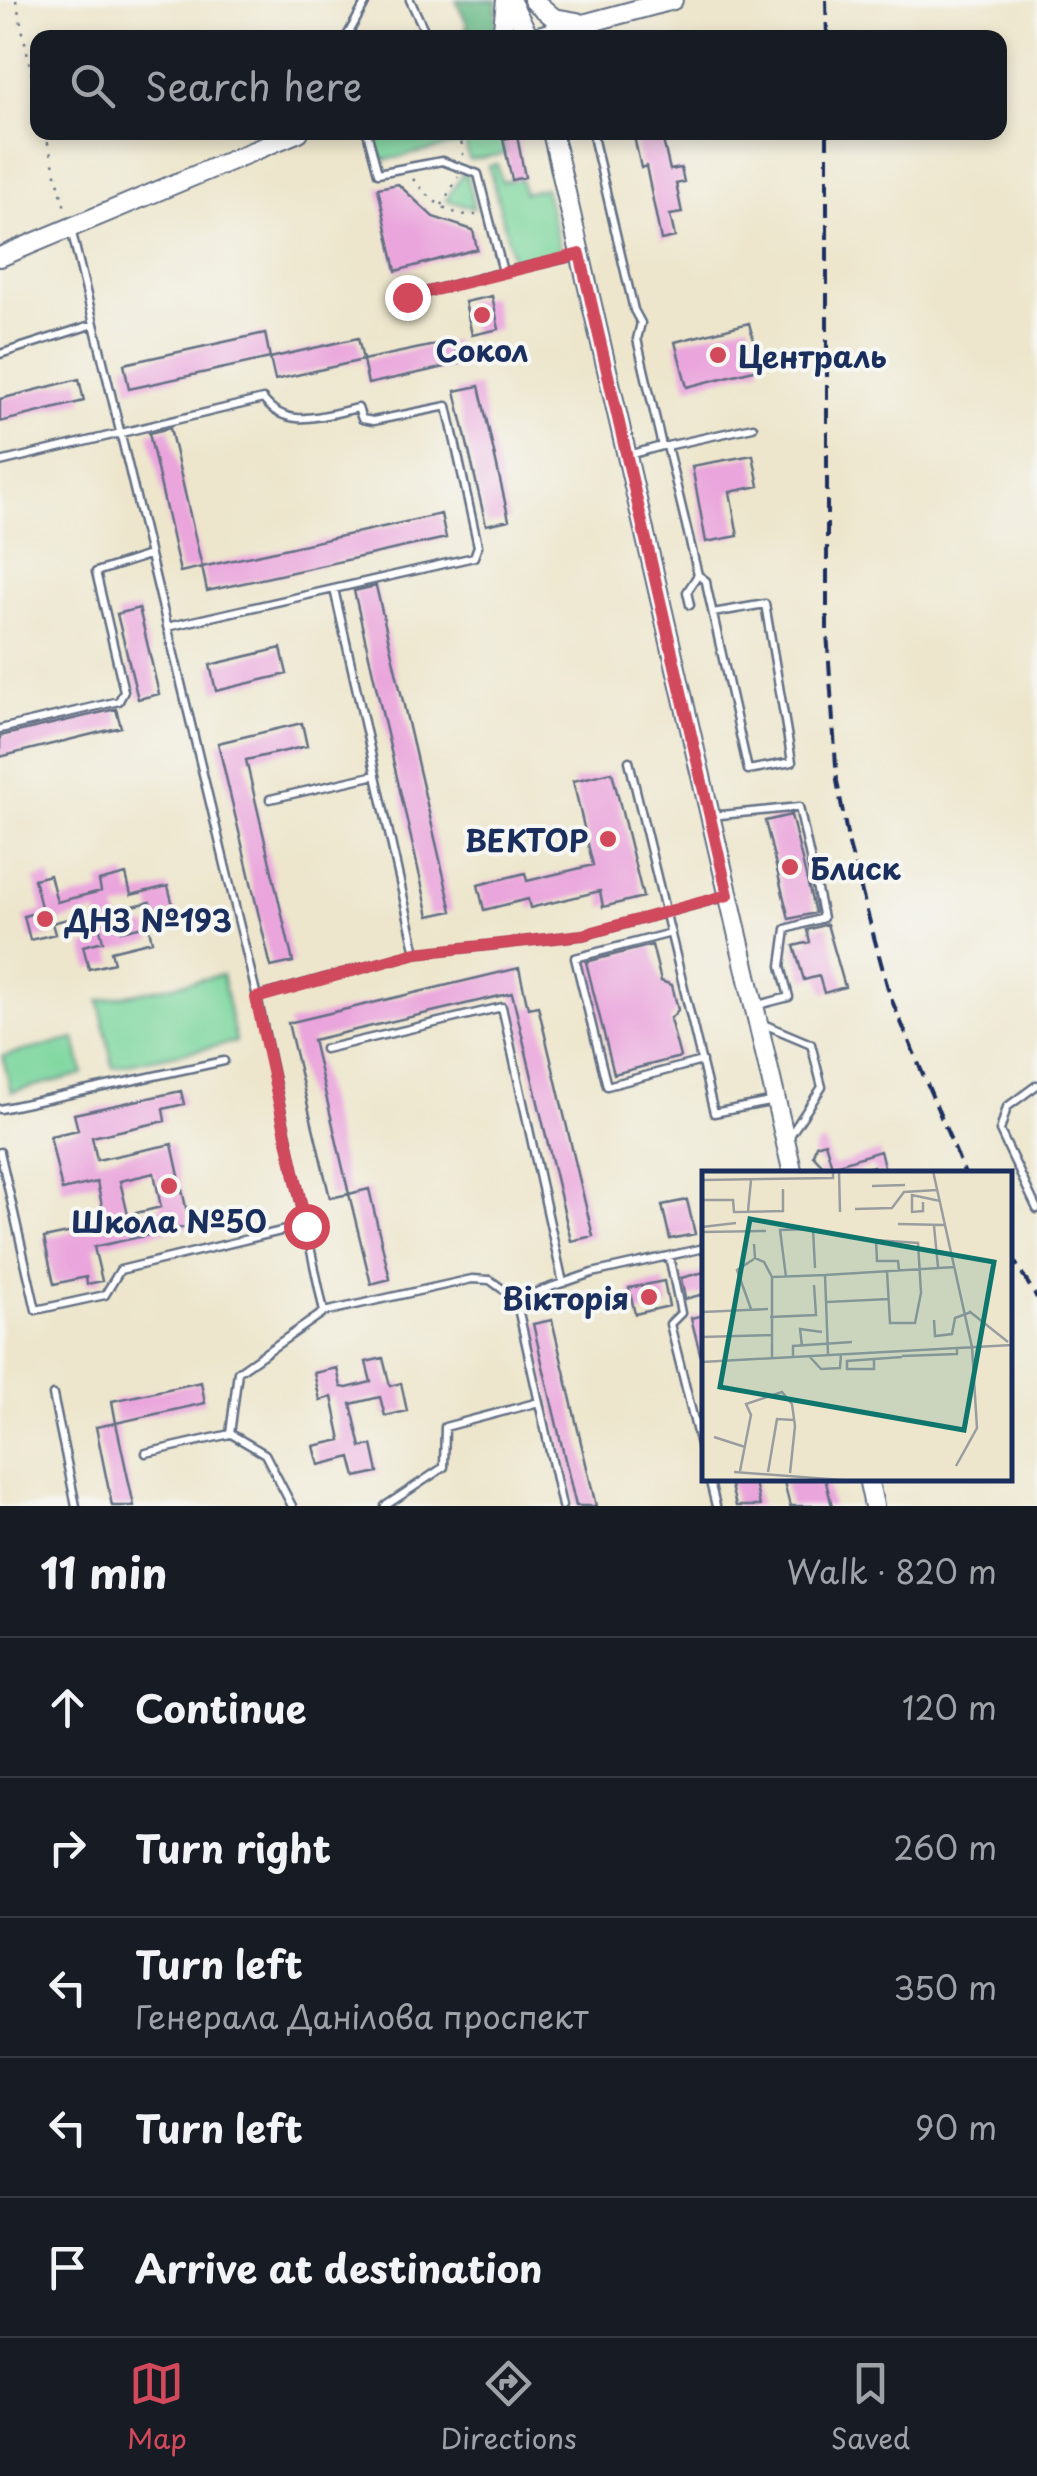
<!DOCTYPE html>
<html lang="en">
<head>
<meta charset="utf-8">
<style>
	body { margin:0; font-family:"Playpen Sans",sans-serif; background:#242831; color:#f1f3f6 }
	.stop { position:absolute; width:30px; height:30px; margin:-22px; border:8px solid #d1495b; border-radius:50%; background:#fff }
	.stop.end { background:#d1495b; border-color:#fff; box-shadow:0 2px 10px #0008 }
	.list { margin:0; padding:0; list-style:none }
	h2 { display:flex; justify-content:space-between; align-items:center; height:130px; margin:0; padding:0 40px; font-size:42px }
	h2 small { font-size:32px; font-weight:400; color:#9ea1a6 }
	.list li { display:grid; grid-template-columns:65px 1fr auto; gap:30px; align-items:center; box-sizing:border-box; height:140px; padding:0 40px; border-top:2px solid #363941 }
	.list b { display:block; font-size:38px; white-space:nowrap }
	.list p { margin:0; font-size:32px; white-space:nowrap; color:#9ea1a6 }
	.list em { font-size:32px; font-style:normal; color:#9ea1a6 }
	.icon { flex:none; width:55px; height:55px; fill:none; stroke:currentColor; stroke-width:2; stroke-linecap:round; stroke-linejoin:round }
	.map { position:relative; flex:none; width:1037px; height:1506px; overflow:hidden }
	.search { position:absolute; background:#171b24; box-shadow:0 5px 15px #0003; left:30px; right:30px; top:30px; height:110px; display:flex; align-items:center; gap:25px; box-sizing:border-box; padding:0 35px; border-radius:20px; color:#9ea1a6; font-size:38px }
	.sheet { height:830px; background:#171b24 }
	nav { display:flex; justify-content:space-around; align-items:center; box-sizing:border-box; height:140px; border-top:2px solid #363941; background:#171b24; font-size:28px; color:#9ea1a6 }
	nav a { display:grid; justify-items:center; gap:5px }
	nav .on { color:#d1495b }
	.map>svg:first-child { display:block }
</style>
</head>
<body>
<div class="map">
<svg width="1037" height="1506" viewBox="0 0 1037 1506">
	<rect width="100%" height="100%" fill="#f6f6f2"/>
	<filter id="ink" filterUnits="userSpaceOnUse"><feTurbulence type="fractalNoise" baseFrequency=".01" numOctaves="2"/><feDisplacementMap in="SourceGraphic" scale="20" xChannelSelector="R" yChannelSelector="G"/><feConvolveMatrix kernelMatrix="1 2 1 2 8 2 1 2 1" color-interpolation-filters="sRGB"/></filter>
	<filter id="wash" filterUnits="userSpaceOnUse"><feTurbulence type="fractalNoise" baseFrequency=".0048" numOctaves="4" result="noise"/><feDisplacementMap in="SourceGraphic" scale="40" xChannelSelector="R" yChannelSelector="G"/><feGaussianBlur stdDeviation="2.25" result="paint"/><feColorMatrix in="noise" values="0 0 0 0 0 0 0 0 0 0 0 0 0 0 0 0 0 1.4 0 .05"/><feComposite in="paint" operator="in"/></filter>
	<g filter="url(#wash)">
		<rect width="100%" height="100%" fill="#ede6cc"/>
		<!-- green -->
		<path fill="#7cd69d" stroke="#4c827e" stroke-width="2.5" d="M 370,133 L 456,133 L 459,144 L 386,160 L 375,152 Z
			M 463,133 L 529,133 L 503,139 L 506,154 L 469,160 Z
			M 497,164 L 502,182 L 520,178 L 524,193 L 545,188 L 561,253 L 514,263 L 489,166 Z
			M 463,173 L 467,175 L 474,208 L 446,200 Z
			M 222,975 L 236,1042 L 113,1067 L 99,1001 Z
			M 75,1039 L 83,1074 L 11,1092 L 3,1056 Z"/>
		<!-- forest -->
		<path fill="#65b784" stroke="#407371" stroke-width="2.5" d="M 456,0 L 497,0 L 495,37 L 459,37 L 468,26 Z"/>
		<g id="blocks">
			<!-- building -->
			<path fill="#eaa5dc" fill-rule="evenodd" d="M 633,132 L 661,132 L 670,170 L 681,168 L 684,182 L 676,184 L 682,213 L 670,215 L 675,237 L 661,240 L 646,166 L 641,168 Z
				M 517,136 L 525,177 L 512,180 L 503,139 Z
				M 398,184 L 433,217 L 473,230 L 477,249 L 396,271 L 378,188 Z
				M 492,296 L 499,329 L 472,335 L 465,302 Z
				M 749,323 L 761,368 L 687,387 L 675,342 Z
				M 265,333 L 270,358 L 129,389 L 124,364 Z
				M 358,338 L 363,360 L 275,380 L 270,358 Z
				M 454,341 L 459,364 L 368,384 L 363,360 Z
				M 79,379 L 84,401 L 0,422 L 0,399 Z
				M 479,386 L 509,520 L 486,525 L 455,391 Z
				M 170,428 L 202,567 L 180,572 L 149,433 Z
				M 753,455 L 759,486 L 730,492 L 738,536 L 706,542 L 692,466 Z
				M 441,514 L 446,538 L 207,591 L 202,567 Z
				M 376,586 L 452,911 L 429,916 L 354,591 Z
				M 139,608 L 159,694 L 138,699 L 117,614 Z
				M 281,648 L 287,674 L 216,691 L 210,665 Z
				M 116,709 L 121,727 L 0,757 L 0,736 Z
				M 302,723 L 307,746 L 246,760 L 293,962 L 271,967 L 218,743 Z
				M 612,772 L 643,897 L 603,907 L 600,891 L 530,908 L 528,899 L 484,910 L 478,885 L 525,873 L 527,881 L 593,865 L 573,781 Z
				M 791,815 L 815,913 L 789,919 L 765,821 Z
				M 126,874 L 131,895 L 168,886 L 176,917 L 154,922 L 150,902 L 116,910 L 121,931 L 148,925 L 152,941 L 111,951 L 114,963 L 89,969 L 83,946 L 103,941 L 96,912 L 52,923 L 55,934 L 30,940 L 24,916 L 42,911 L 34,879 L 50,875 L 57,902 L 101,891 L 99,881 Z
				M 827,924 L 845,987 L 824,993 L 819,976 L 804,980 L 794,946 L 810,942 L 807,930 Z
				M 652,945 L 661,981 L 672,985 L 678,1010 L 670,1019 L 680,1057 L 614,1074 L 586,962 Z
				M 519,968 L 528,1008 L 538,1006 L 593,1236 L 571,1241 L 512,993 L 313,1040 L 349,1194 L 330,1198 L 288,1023 Z
				M 181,1091 L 184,1104 L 163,1109 L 165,1121 L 92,1137 L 97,1160 L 172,1144 L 190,1226 L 94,1247 L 102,1281 L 87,1284 L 86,1277 L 54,1284 L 44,1238 L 106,1225 L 97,1182 L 62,1190 L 50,1136 L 78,1130 L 74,1114 ZM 154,1173 L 161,1207 L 128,1215 L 120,1181 Z
				M 825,1142 L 832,1166 L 880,1151 L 886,1174 L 875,1174 L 873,1166 L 848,1174 L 814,1174 L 825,1168 L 813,1155 L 816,1145 Z
				M 369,1189 L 390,1279 L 371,1284 L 349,1194 Z
				M 687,1200 L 695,1234 L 670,1239 L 662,1205 Z
				M 704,1272 L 704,1294 L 685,1299 L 681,1278 Z
				M 664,1281 L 669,1306 L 635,1314 L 629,1288 Z
				M 704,1315 L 704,1357 L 701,1357 L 691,1318 Z
				M 552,1320 L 596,1506 L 576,1506 L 533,1324 Z
				M 383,1358 L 390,1386 L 401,1383 L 407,1411 L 385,1416 L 380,1397 L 351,1404 L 361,1447 L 372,1445 L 378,1472 L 356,1477 L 351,1457 L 319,1465 L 314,1446 L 341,1440 L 332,1397 L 320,1400 L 314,1373 L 337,1368 L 341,1387 L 347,1388 L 371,1382 L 366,1362 Z
				M 201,1382 L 205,1403 L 116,1423 L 112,1401 Z
				M 116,1423 L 134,1506 L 112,1506 L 96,1427 Z
				M 729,1478 L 754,1478 L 760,1506 L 736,1506 Z
				M 783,1478 L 825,1478 L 832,1506 L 790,1506 Z"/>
		</g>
	</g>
	<g filter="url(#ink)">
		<use href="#blocks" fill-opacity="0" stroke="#646f84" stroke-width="2.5"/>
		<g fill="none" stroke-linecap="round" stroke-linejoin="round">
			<defs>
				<path id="lane" d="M 410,0 L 428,38
					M 346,38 L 367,0
					M 367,132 L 378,173 L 442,161 L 478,174 L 503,272 L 407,297
					M 592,132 L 634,310 L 641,323 L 637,339 L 662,446 L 629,455
					M 71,229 L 257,997
					M 503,272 L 580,255
					M 0,354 L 94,324
					M 662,446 L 667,446 L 698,575 L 706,581 L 707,588 L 748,770 L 792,762 L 765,604 L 713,613
					M 667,446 L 753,427
					M 0,462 L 263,399 C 287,431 323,415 358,408 L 362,419 L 373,421 L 447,406 L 478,546 L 474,557 L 167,627
					M 334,589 L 416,953
					M 690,605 L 687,592 L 698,575
					M 0,729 L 119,701 L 124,691 L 96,572 L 149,555
					M 629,761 L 714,1113 L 775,1101
					M 270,799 L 376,775
					M 711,816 L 799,807 L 823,918 L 786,929 L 781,966 L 789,997 L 758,1005
					M 671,933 L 575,958 L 607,1086 L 702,1061
					M 761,1023 L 811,1044 L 822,1087 L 789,1137
					M 325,1049 L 502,1007 L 563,1283
					M 1037,1085 L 1007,1107 L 1000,1131 L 1037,1209
					M 0,1109 L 224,1061
					M 0,1152 L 36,1310 L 105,1295 L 120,1270 L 306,1225
					M 669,1256 L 681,1313 L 670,1324 L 704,1461
					M 516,1299 L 562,1506
					M 324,1312 L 257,997 L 416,953 L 583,935 L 726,896
					M 53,1395 L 76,1506
					M 231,1434 L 265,1454 L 292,1506
					M 146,1453 L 230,1434 L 238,1372 L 324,1312 L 472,1279 L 490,1280 L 516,1299 L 592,1273 L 704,1248
					M 709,1478 L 716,1506
					M 385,1506 L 444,1467 L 445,1427 L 539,1402"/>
				<path id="secondary" d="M 533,0 L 554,18 L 577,22
					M 502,38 L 506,0
					M 531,38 L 673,0
					M 0,257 L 299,132"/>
				<path id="primary" d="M 510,0 L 530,38
					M 552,132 L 793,1174
					M 868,1478 L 874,1506"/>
			</defs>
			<!-- lane casing -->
			<use href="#lane" stroke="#646f84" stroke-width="11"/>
			<!-- secondary casing -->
			<use href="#secondary" stroke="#646f84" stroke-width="22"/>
			<!-- primary casing -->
			<use href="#primary" stroke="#646f84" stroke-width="22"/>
			<!-- path -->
			<path stroke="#646f84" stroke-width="2.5" stroke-dasharray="2.5 8" stroke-linecap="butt" d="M 16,0 L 38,103
				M 45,132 L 66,212
				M 460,132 L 464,161
				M 413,179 C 430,199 448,217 476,215
				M 442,205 L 458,177"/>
			<!-- lane -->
			<use href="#lane" stroke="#fff" stroke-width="6"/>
			<!-- secondary -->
			<use href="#secondary" stroke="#fff" stroke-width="18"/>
			<!-- primary -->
			<use href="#primary" stroke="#fff" stroke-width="18"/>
			<!-- rail -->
			<path stroke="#1b2f5e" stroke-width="4" stroke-dasharray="15 8" stroke-linecap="butt" d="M 826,0 L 827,38
				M 827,132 L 827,632 L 837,781 L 849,845 L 890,996 L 965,1174
				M 1010,1254 L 1037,1298"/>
		</g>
	</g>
	<g fill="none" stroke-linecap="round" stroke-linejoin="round" filter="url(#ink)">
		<!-- route -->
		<path stroke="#d1495b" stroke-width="12" d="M 306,1226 L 256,998 L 416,953 L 583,935 L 728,895 L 580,254 L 407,297"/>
	</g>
	<!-- markers -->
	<g fill="#d1495b" stroke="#f6f6f2" stroke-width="4">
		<circle cx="482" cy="315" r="10"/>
		<circle cx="718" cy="355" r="10"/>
		<circle cx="608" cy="839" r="10"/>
		<circle cx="790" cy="867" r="10"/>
		<circle cx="45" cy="919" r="10"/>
		<circle cx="169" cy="1186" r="10"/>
		<circle cx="649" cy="1297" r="10"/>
	</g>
	<g text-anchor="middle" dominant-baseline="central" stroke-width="8" stroke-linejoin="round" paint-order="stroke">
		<!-- poi labels -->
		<g font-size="30" font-weight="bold" fill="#1b2f5e" stroke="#f6f6f2" text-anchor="start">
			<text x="482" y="349" text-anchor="middle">Сокол</text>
			<text x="738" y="355">Централь</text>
			<text x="588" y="839" text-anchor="end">ВЕКТОР</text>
			<text x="810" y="867">Блиск</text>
			<text x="65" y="919">ДНЗ №193</text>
			<text x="169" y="1220" text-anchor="middle">Школа №50</text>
			<text x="629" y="1297" text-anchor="end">Вікторія</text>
		</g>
	</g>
	<!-- overview -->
	<g transform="translate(702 1171)">
		<rect width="310" height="310" fill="#ede6cc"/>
		<path fill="none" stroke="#999da0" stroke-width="2.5" d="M 137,0 L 138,41M 231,0 L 270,176M 97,1 L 134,1M 1,9 L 131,7 L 131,0M 170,15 L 203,14M 0,29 L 31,29 L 32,41 L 81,40 L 81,18M 221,31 L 221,40 L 210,41 L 210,24 L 238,30M 153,38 L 190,37 L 202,21 L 235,19M 46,40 L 49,9M 196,53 L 243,54M 232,55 L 236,96M 0,56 L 34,52M 0,61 L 64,60M 52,73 L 53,87 L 62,91 L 70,106 L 70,186M 185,100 L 188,152 L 213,152 L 219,122 L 216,72 L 174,69 L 175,90 L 196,90 L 197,99M 123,104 L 253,96M 70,106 L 123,104 L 126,183M 84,106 L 78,59 L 111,58 L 113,97M 125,131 L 187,128M 49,138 L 35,99 L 52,88M 267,140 L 306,171M 0,141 L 66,138M 68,146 L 114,144 L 112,114M 232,149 L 233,165 L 250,163 L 253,147 L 269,141M 0,166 L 69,164M 100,175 L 98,158 L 120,161M 91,185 L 91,175 L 150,171M 107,185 L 119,198 L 138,197 L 139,183M 200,185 L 255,183 L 255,177M 172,189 L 172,198 L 145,198 L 145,190 L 200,186M 0,191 L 310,174M 12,266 L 43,276M 254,295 L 275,257 L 270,176M 38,300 L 49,244 L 44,233 L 80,221 L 90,233 L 93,255 L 88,302M 32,301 L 153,310M 66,301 L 75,248 L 92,249"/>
		<path fill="#0f766e" fill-opacity="0.15" stroke="#0f766e" stroke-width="5" d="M 48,48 L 292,91 L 262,259 L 18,216 Z"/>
		<rect width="310" height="310" fill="none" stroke="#1b2f5e" stroke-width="5"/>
	</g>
</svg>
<div class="stop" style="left:306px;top:1226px"></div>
<div class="stop end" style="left:407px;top:297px"></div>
<div class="search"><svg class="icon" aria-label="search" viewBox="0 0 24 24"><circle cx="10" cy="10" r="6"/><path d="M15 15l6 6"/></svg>Search here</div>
</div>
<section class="sheet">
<h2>11 min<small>Walk · 820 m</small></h2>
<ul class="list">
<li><svg class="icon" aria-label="ahead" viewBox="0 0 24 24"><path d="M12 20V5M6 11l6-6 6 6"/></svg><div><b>Continue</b></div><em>120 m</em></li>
<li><svg class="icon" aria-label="right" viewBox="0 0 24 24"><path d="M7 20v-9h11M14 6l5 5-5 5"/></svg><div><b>Turn right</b></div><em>260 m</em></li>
<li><svg class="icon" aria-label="left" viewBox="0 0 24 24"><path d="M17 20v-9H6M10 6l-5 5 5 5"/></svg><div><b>Turn left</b><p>Генерала Данілова проспект</p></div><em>350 m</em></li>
<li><svg class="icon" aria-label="left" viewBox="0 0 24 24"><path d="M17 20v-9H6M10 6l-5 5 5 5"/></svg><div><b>Turn left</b></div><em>90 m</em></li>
<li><svg class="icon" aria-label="arrive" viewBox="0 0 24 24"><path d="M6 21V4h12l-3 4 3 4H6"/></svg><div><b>Arrive at destination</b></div></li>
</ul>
</section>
<nav>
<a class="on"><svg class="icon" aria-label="map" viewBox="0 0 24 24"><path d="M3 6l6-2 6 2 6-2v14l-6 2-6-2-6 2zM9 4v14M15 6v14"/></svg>Map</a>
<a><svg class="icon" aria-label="directions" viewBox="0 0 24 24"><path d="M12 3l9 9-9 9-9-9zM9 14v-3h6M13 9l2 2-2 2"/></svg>Directions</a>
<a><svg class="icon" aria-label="saved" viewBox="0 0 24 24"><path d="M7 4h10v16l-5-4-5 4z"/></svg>Saved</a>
</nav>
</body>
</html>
